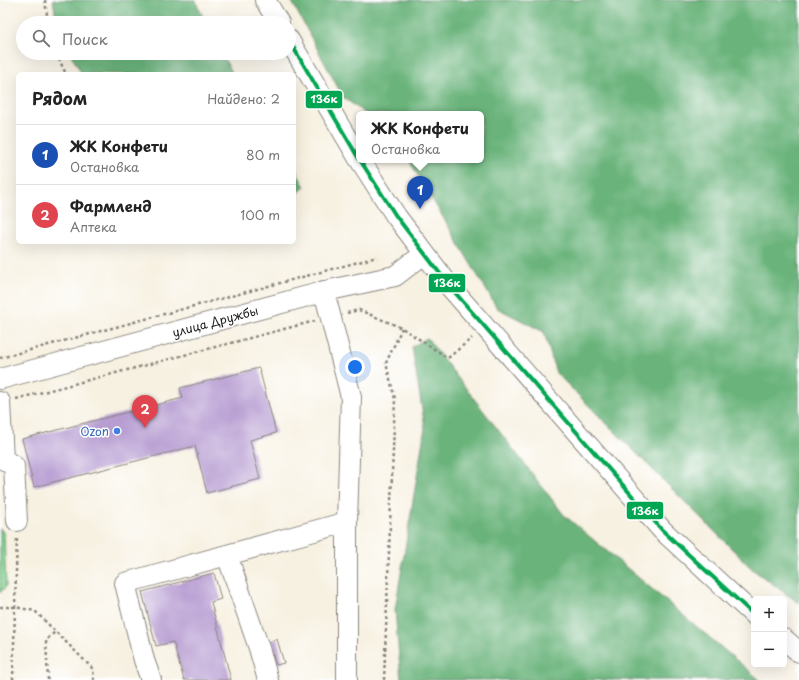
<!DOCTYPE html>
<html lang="ru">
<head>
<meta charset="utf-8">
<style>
	body { margin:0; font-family:"Playpen Sans",sans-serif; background:#f2f2f2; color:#222 }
	.controls { position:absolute; right:12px; bottom:12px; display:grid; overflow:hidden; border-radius:6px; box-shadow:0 4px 16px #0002 }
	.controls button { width:36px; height:36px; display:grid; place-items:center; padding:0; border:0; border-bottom:1px solid #e0e0e0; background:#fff; color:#222; font:20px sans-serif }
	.you { position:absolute; left:355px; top:367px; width:14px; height:14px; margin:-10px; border:3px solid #fff; border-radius:50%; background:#1a73e8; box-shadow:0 0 0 6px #1a73e833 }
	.badge { display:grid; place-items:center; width:26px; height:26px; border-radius:50%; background:#1a73e8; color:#fff; font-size:13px; font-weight:700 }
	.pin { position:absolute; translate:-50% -33px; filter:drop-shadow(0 1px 2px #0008) }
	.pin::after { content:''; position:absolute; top:21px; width:14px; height:12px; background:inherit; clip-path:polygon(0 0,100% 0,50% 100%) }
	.popup { position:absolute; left:356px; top:111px; width:128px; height:52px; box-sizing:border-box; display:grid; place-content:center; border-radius:6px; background:#fff; filter:drop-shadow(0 1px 3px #0005); font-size:13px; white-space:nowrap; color:#767676 }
	.popup b { font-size:15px; color:#222 }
	.popup::after { content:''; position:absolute; left:50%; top:100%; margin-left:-8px; border:8px solid transparent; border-top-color:#fff }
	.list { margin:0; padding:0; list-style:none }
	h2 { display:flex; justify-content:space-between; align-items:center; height:52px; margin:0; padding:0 16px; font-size:17px }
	h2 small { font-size:13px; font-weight:400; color:#767676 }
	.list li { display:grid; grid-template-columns:26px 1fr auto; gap:12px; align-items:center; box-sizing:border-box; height:60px; padding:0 16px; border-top:1px solid #e0e0e0 }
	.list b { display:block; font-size:15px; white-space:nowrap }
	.list p { margin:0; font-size:13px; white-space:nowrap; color:#767676 }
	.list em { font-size:13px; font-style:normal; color:#767676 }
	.icon { flex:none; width:22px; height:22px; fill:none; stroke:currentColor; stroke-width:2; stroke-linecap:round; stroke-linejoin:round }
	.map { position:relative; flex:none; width:799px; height:680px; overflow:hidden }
	.search { position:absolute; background:#fff; box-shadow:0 4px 16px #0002; left:16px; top:16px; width:280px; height:44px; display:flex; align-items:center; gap:10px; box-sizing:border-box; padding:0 14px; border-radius:22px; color:#767676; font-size:15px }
	.panel { position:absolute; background:#fff; box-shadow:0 4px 16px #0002; left:16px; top:72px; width:280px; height:172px; border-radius:6px }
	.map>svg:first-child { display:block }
</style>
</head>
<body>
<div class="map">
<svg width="799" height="680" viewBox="0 0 799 680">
	<rect width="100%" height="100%" fill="#fff"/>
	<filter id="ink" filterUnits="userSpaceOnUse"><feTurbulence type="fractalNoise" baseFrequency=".025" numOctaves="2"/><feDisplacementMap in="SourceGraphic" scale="8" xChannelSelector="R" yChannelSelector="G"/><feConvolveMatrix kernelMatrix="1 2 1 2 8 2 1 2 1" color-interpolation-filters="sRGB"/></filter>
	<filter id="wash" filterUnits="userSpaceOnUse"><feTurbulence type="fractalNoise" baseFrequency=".012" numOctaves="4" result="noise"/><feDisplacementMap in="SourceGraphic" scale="16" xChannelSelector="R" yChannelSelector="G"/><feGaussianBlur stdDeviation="0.9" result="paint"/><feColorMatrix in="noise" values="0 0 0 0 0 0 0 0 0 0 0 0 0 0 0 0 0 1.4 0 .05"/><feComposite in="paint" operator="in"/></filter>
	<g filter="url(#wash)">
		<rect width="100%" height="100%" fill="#f7f1e1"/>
		<!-- green -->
		<path fill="#84d291" stroke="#507756" d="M 0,528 L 4,534 L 6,586 L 0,593 Z"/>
		<!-- forest -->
		<path fill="#6bb47b" stroke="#44684c" d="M 53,0 L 195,0 L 206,23 L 57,23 Z
			M 291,0 L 799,0 L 799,603 L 752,569 L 556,373 L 544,332 L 497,308 L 409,160 L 481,160 L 481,114 L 366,114 L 343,97 Z
			M 70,53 L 221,53 L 233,74 L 82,74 Z
			M 294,167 L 305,187 L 294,196 Z
			M 427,338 L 564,515 L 760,680 L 401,680 L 395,610 L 425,428 L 412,347 Z"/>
		<g id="blocks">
			<!-- building -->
			<path fill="#b79dd2" d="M 259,368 L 276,433 L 250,440 L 260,479 L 207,493 L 195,446 L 34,487 L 22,439 L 183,398 L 180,388 Z
				M 214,573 L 221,599 L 211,602 L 231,680 L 184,680 L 173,642 L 156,646 L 142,592 Z
				M 277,639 L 284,663 L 276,665 L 269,642 Z"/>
		</g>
	</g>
	<g filter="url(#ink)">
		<use href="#blocks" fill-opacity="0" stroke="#8a867e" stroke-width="1"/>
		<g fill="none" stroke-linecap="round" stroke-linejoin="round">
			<defs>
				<path id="minor" d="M 265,0 L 279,23
					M 289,40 L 359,159
					M 360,160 L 396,216 L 451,288 L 662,530 L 754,615
					M 324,291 L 351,397 L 347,522 L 347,680
					M 0,379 L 330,290 L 395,276 L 424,254
					M 0,402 L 3,459 L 14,466 L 17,521
					M 227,555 L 259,648 L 268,680
					M 784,639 L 799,652
					M 151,680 L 144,660 L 125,583 L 347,522"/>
			</defs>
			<!-- minor casing -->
			<use href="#minor" stroke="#8a867e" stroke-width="22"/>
			<!-- path -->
			<path stroke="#8a867e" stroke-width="2.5" stroke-dasharray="3 3" stroke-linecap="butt" d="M 45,0 L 48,23
				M 56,53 L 66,74
				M 347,313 L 359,310 L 402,328 L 448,358 L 472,338
				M 0,358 L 377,257
				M 16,399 L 315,321
				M 0,607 L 15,607 L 35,611 L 93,669 L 94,680
				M 13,680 L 17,536
				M 48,680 L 46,640 L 55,632
				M 384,680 L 395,399 L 386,363 L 402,328"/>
			<!-- minor -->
			<use href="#minor" stroke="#fff" stroke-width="20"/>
			<defs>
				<path id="bus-1" d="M 289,40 L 359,159
					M 360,160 L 396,216 L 451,288 L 662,530 L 754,615"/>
			</defs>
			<!-- bus-1 casing -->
			<use href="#bus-1" stroke="#fff" stroke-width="7"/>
			<!-- bus-1 -->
			<use href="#bus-1" stroke="#00a651" stroke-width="4"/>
		</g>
	</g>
	<!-- markers -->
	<circle fill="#3f7fe0" stroke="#fff" stroke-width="1.5" cx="117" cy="431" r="4"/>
	<g text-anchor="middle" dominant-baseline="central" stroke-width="3" stroke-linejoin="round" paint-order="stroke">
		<!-- street labels -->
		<g font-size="12" fill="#1c1c1c" stroke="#fff">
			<text transform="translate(215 321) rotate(-15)">улица Дружбы</text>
		</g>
		<!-- shop labels -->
		<g font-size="12" fill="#366cbe" stroke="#fff" text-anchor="end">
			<text x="109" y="431">Ozon</text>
		</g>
	</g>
	<g stroke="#fff" stroke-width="1.5">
		<rect x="305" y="90" width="38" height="19" rx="4" fill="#00a651"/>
		<rect x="428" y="273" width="38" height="20" rx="4" fill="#00a651"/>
		<rect x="626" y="501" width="38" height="19" rx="4" fill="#00a651"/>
	</g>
	<g font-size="11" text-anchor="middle" font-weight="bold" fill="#fff">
		<text x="324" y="103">136к</text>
		<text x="447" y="287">136к</text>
		<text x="645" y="515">136к</text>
	</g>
</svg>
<div class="controls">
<button>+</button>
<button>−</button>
</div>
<div class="you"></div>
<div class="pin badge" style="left:420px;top:209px;background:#1a4fb4">1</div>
<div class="popup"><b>ЖК Конфети</b>Остановка</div>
<div class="pin badge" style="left:145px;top:428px;background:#e0444e">2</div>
<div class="search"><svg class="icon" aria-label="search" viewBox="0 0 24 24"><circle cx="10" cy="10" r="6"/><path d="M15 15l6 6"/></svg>Поиск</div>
<section class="panel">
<h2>Рядом<small>Найдено: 2</small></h2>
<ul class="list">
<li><span class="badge" style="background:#1a4fb4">1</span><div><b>ЖК Конфети</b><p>Остановка</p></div><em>80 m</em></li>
<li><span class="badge" style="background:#e0444e">2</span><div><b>Фармленд</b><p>Аптека</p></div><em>100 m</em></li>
</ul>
</section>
</div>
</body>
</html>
